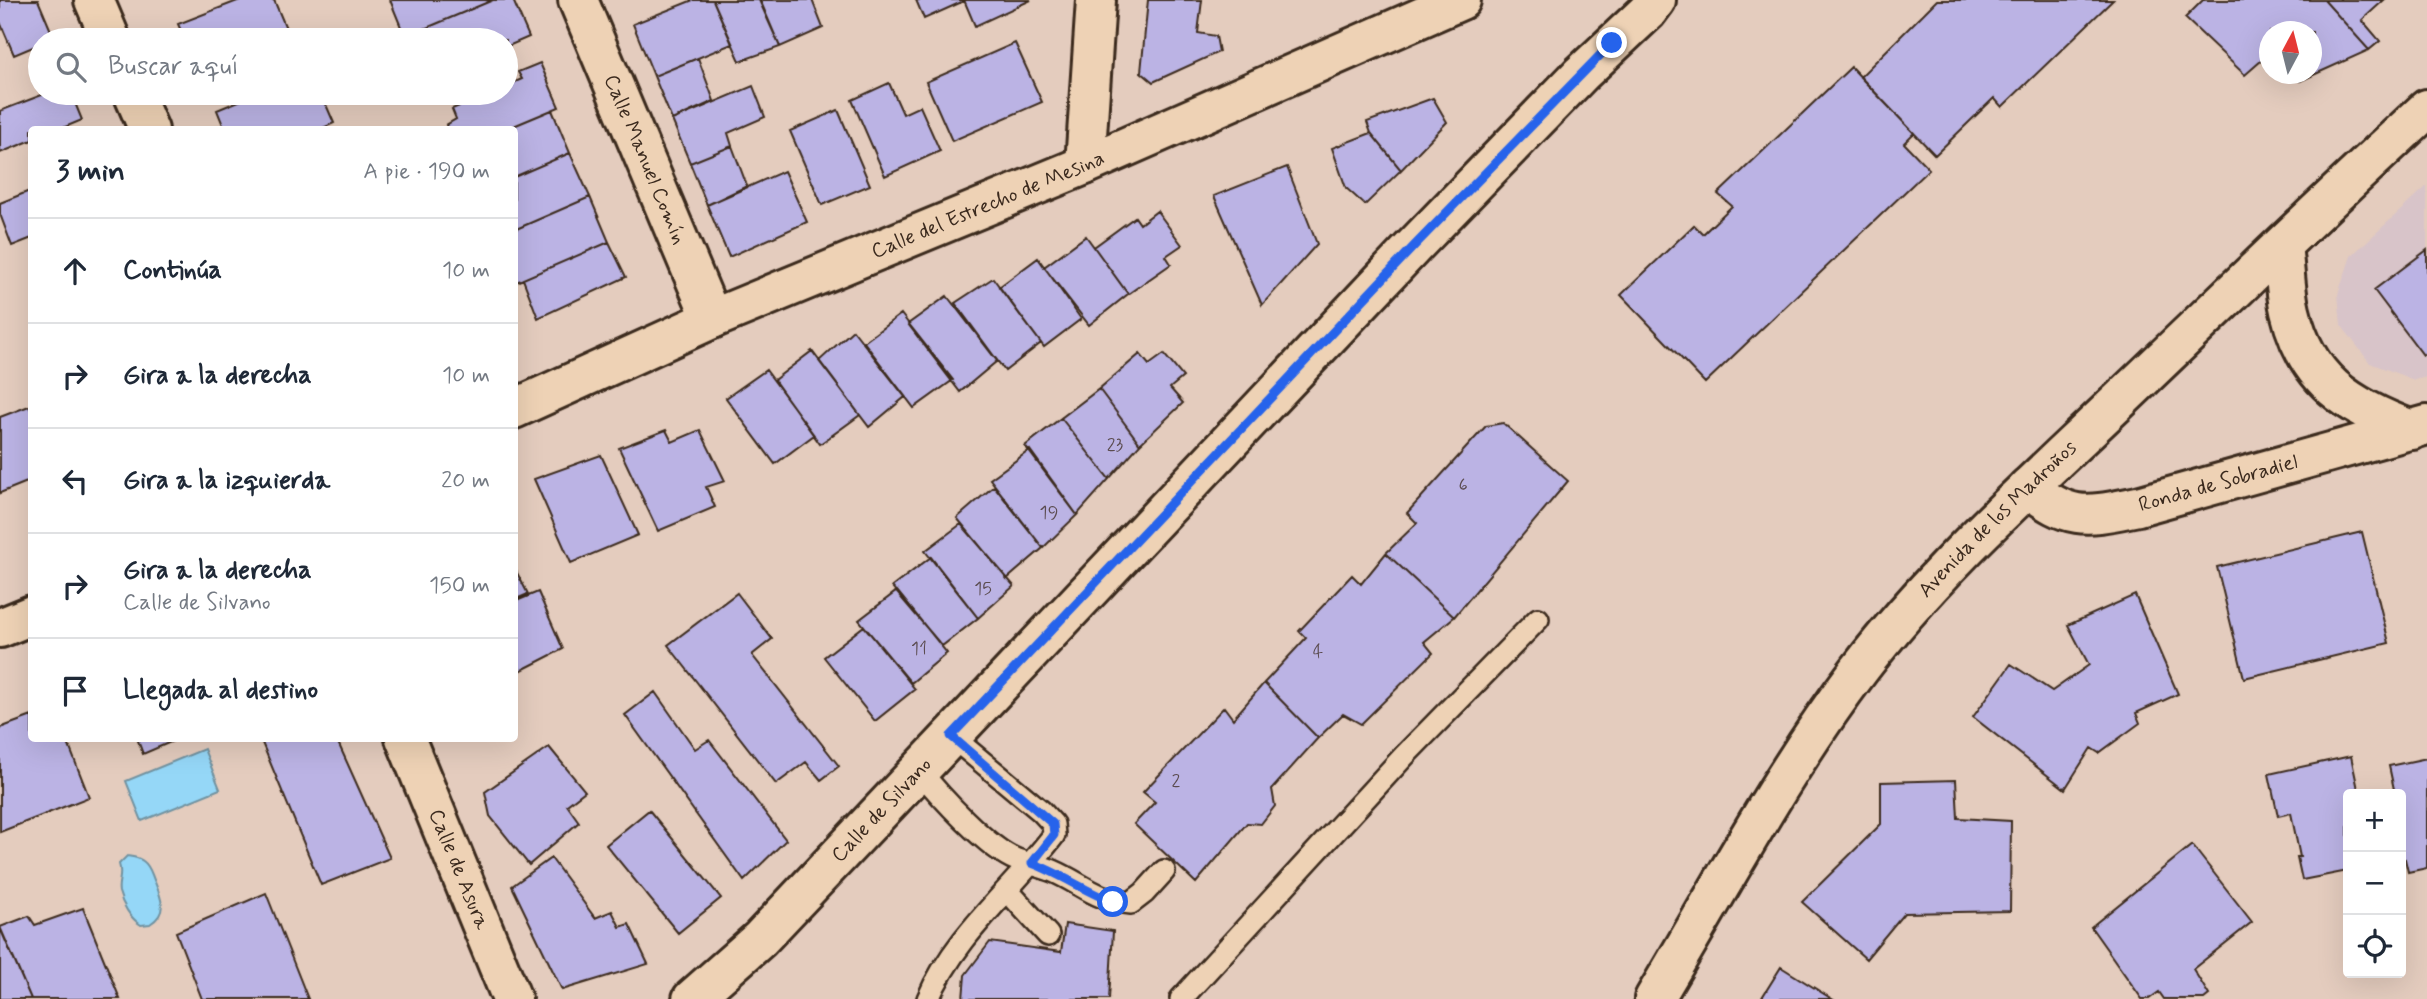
<!DOCTYPE html>
<html lang="es">
<head>
<meta charset="utf-8">
<style>
	body { margin:0; font-family:Mynerve,sans-serif; background:#f6f6f7; color:#1f2937 }
	.controls { position:absolute; right:21px; bottom:21px; display:grid; overflow:hidden; border-radius:7px; box-shadow:0 7px 28px #0002 }
	.controls button { width:63px; height:63px; display:grid; place-items:center; padding:0; border:0; border-bottom:2px solid #e0e1e3; background:#fff; color:#1f2937; font:35px sans-serif }
	.compass { position:absolute; left:2259px; top:21px; width:63px; height:63px; border-radius:50%; background:#fff; box-shadow:0 7px 28px #0002; rotate:7deg }
	.stop { position:absolute; width:21px; height:21px; margin:-16px; border:5px solid #2563eb; border-radius:50%; background:#fff }
	.stop.end { background:#2563eb; border-color:#fff; box-shadow:0 2px 7px #0008 }
	.list { margin:0; padding:0; list-style:none }
	h2 { display:flex; justify-content:space-between; align-items:center; height:91px; margin:0; padding:0 28px; font-size:30px }
	h2 small { font-size:23px; font-weight:400; color:#747a83 }
	.list li { display:grid; grid-template-columns:46px 1fr auto; gap:21px; align-items:center; box-sizing:border-box; height:105px; padding:0 28px; border-top:2px solid #e0e1e3 }
	.list b { display:block; font-size:26px; white-space:nowrap }
	.list p { margin:0; font-size:23px; white-space:nowrap; color:#747a83 }
	.list em { font-size:23px; font-style:normal; color:#747a83 }
	.icon { flex:none; width:38px; height:38px; fill:none; stroke:currentColor; stroke-width:2; stroke-linecap:round; stroke-linejoin:round }
	.map { position:relative; flex:none; width:2427px; height:999px; overflow:hidden }
	.search { position:absolute; background:#fff; box-shadow:0 7px 28px #0002; left:28px; top:28px; width:490px; height:77px; display:flex; align-items:center; gap:18px; box-sizing:border-box; padding:0 24px; border-radius:38px; color:#747a83; font-size:26px }
	.panel { position:absolute; background:#fff; box-shadow:0 7px 28px #0002; left:28px; top:126px; width:490px; height:616px; border-radius:7px }
	.map>svg:first-child { display:block }
</style>
</head>
<body>
<div class="map">
<svg width="2427" height="999" viewBox="0 0 2427 999">
	<rect width="100%" height="100%" fill="#e4ccbe"/>
	<filter id="ink" filterUnits="userSpaceOnUse"><feTurbulence type="fractalNoise" baseFrequency=".0143" numOctaves="2"/><feDisplacementMap in="SourceGraphic" scale="14" xChannelSelector="R" yChannelSelector="G"/><feConvolveMatrix kernelMatrix="1 2 1 2 8 2 1 2 1" color-interpolation-filters="sRGB"/></filter>
	<g filter="url(#ink)">
		<!-- built -->
		<path fill="#d8c4c9" d="M 2427,186 L 2427,377 L 2414,380 L 2370,363 L 2341,325 L 2338,294 L 2351,256 Z"/>
		<!-- water -->
		<path fill="#95d7f7" stroke="#7192a0" stroke-width="2" d="M 204,749 L 220,789 L 142,821 L 126,781 Z
			M 127,856 C 133,857 138,857 143,861 C 150,866 151,873 154,880 C 161,897 169,913 150,924 L 141,925 C 130,918 122,904 119,892 C 117,882 123,876 119,864 Z"/>
		<!-- building -->
		<path fill="#bbb3e4" stroke="#3b2a1e" stroke-width="2" d="M 0,0 L 38,0 L 54,38 L 40,40 L 40,44 L 14,55 L 0,22 Z
			M 240,0 L 274,0 L 291,40 L 185,40 L 178,24 Z
			M 390,0 L 493,0 L 405,37 Z
			M 493,0 L 513,0 L 529,37 L 506,47 L 506,40 L 406,40 L 405,37 Z
			M 693,0 L 713,0 L 732,44 L 654,76 L 633,24 Z
			M 713,0 L 759,0 L 780,47 L 740,61 Z
			M 760,0 L 812,0 L 823,28 L 780,47 Z
			M 916,0 L 964,0 L 964,1 L 924,19 Z
			M 964,0 L 1031,0 L 975,26 Z
			M 1148,0 L 1202,0 L 1198,33 L 1216,36 L 1219,52 L 1153,82 L 1141,72 Z
			M 1937,0 L 2113,0 L 2002,107 L 1994,98 L 1935,155 L 1860,77 Z
			M 2203,0 L 2324,0 L 2369,50 L 2300,81 L 2292,74 L 2312,74 L 2312,32 L 2270,32 L 2270,53 L 2245,75 L 2185,18 Z
			M 2324,0 L 2384,0 L 2362,20 L 2380,41 L 2369,50 Z
			M 1015,43 L 1042,102 L 952,141 L 926,82 Z
			M 698,58 L 714,101 L 672,120 L 654,76 Z
			M 540,63 L 559,107 L 504,130 L 448,130 L 446,125 L 456,119 L 452,109 L 490,93 L 506,93 L 506,86 L 522,79 L 518,72 Z
			M 1851,67 L 1914,133 L 1904,143 L 1929,169 L 1705,383 L 1621,295 L 1694,225 L 1703,234 L 1732,206 L 1718,194 Z
			M 889,83 L 903,114 L 920,106 L 940,151 L 885,176 L 852,100 Z
			M 753,86 L 765,117 L 728,133 L 732,146 L 690,163 L 672,120 Z
			M 47,93 L 71,93 L 82,120 L 58,130 L 32,130 L 32,140 L 0,153 L 0,111 Z
			M 258,93 L 321,93 L 334,123 L 319,130 L 225,130 L 217,110 Z
			M 1433,98 L 1447,122 L 1401,170 L 1371,133 L 1367,122 Z
			M 552,110 L 570,153 L 514,177 L 514,130 L 504,130 Z
			M 838,110 L 870,185 L 822,205 L 790,131 Z
			M 1371,133 L 1401,170 L 1365,205 L 1346,188 L 1332,148 Z
			M 732,146 L 747,186 L 707,205 L 690,163 Z
			M 570,153 L 590,197 L 514,230 L 514,177 Z
			M 1287,167 L 1317,244 L 1262,305 L 1214,196 Z
			M 784,171 L 807,222 L 729,257 L 707,205 Z
			M 32,190 L 32,238 L 12,246 L 0,214 L 0,203 Z
			M 590,197 L 609,242 L 514,283 L 514,230 Z
			M 1157,211 L 1182,245 L 1166,256 L 1171,264 L 1128,294 L 1094,247 L 1135,217 L 1140,224 Z
			M 1086,236 L 1128,294 L 1089,325 L 1044,267 Z
			M 609,242 L 626,277 L 538,318 L 523,279 Z
			M 2427,250 L 2427,352 L 2423,355 L 2374,290 Z
			M 1038,258 L 1081,319 L 1044,347 L 999,287 Z
			M 993,278 L 1041,343 L 1005,371 L 955,303 Z
			M 947,296 L 997,361 L 960,392 L 908,324 Z
			M 901,314 L 953,380 L 914,408 L 864,342 Z
			M 853,330 L 905,397 L 869,427 L 819,361 Z
			M 812,351 L 860,415 L 820,444 L 774,380 Z
			M 1140,354 L 1149,365 L 1164,354 L 1183,377 L 1170,388 L 1183,403 L 1140,444 L 1099,389 Z
			M 766,370 L 814,435 L 775,464 L 726,398 Z
			M 1099,389 L 1140,444 L 1109,479 L 1061,418 Z
			M 29,406 L 32,412 L 32,480 L 0,493 L 0,417 Z
			M 1061,418 L 1109,479 L 1077,515 L 1025,446 Z
			M 1503,423 L 1568,481 L 1454,617 L 1386,553 L 1417,523 L 1407,513 L 1486,426 Z
			M 666,430 L 672,442 L 700,430 L 725,481 L 706,487 L 715,507 L 658,531 L 619,448 Z
			M 1030,450 L 1077,515 L 1043,548 L 990,479 Z
			M 601,455 L 638,535 L 571,563 L 534,479 Z
			M 994,486 L 1043,548 L 1007,579 L 957,518 Z
			M 961,524 L 1014,586 L 978,618 L 925,551 Z
			M 2362,532 L 2389,643 L 2244,678 L 2217,567 Z
			M 1386,553 L 1454,617 L 1424,642 L 1433,653 L 1361,724 L 1343,714 L 1318,738 L 1264,683 L 1306,638 L 1299,631 L 1352,575 L 1361,584 Z
			M 931,557 L 978,618 L 942,646 L 892,587 Z
			M 514,567 L 528,594 L 514,600 Z
			M 897,591 L 947,653 L 911,683 L 859,620 Z
			M 538,592 L 563,649 L 514,674 L 514,602 Z
			M 737,593 L 772,639 L 752,655 L 839,766 L 821,780 L 806,762 L 776,784 L 668,645 Z
			M 2135,595 L 2178,694 L 2136,713 L 2140,723 L 2099,753 L 2091,748 L 2065,789 L 1973,717 L 2011,664 L 2052,691 L 2089,665 L 2068,625 Z
			M 864,626 L 915,689 L 875,721 L 824,657 Z
			M 1264,683 L 1318,738 L 1272,789 L 1275,806 L 1261,824 L 1247,823 L 1196,883 L 1134,824 L 1155,802 L 1143,792 L 1224,707 L 1233,719 Z
			M 655,692 L 695,749 L 709,740 L 786,840 L 744,881 L 625,715 Z
			M 32,716 L 32,738 L 66,738 L 89,797 L 0,832 L 0,728 Z
			M 137,738 L 180,738 L 143,754 Z
			M 260,738 L 336,738 L 390,858 L 321,885 Z
			M 549,747 L 585,791 L 567,805 L 579,822 L 529,865 L 490,816 L 485,792 Z
			M 2351,756 L 2359,794 L 2348,794 L 2348,871 L 2302,880 L 2297,857 L 2300,857 L 2291,813 L 2278,816 L 2269,774 Z
			M 2427,758 L 2427,868 L 2408,872 L 2405,859 L 2401,860 L 2401,794 L 2395,794 L 2389,766 Z
			M 1956,780 L 1958,818 L 2011,821 L 2010,911 L 1904,913 L 1866,959 L 1802,902 L 1881,824 L 1881,782 Z
			M 649,810 L 721,898 L 678,933 L 606,845 Z
			M 2192,845 L 2252,922 L 2193,969 L 2209,995 L 2204,999 L 2164,999 L 2159,992 L 2149,999 L 2142,999 L 2091,927 Z
			M 551,858 L 595,918 L 612,911 L 620,927 L 629,924 L 648,964 L 562,990 L 512,886 Z
			M 266,893 L 308,999 L 202,999 L 176,932 Z
			M 83,908 L 120,999 L 31,999 L 0,927 L 29,916 L 35,925 Z
			M 1065,924 L 1113,931 L 1109,999 L 963,999 L 965,975 L 990,942 L 1061,952 Z
			M 0,928 L 31,999 L 0,999 Z
			M 1781,967 L 1832,999 L 1761,999 Z"/>
		<g fill="none" stroke-linecap="round" stroke-linejoin="round">
			<defs>
				<path id="lane" d="M 919,770 C 939,795 988,849 1017,860 C 1029,864 1041,866 1053,871 C 1083,884 1095,900 1131,903 L 1144,893 L 1164,871
					M 1007,890 L 1048,935
					M 928,999 C 955,935 1013,889 1054,835 L 1053,824 L 1041,811 L 951,736
					M 1181,999 L 1404,756 L 1538,619"/>
				<g id="street">
					<path d="M 94,0 L 111,40"/>
					<path id="s1" d="M 578,0 L 712,319"/>
					<path d="M 133,93 L 149,130"/>
					<path d="M 1085,165 L 1096,0"/>
					<path d="M 2282,246 C 2285,267 2285,290 2290,311 C 2306,380 2349,407 2412,430"/>
					<path id="s2" d="M 514,409 L 712,319 L 1085,165 L 1461,0"/>
					<path id="s3" d="M 2028,487 C 2071,522 2087,516 2138,506 L 2427,425"/>
					<path d="M 0,628 L 32,615"/>
					<path id="s4" d="M 405,738 L 512,999"/>
					<path id="s5" d="M 692,999 L 760,939 L 1415,245 L 1581,74 L 1647,12 L 1656,0"/>
				</g>
				<g id="secondary">
					<path id="s6" d="M 1654,999 C 1720,889 1781,773 1859,670 C 1935,570 2029,487 2120,400 C 2222,303 2323,204 2427,109"/>
				</g>
			</defs>
			<!-- lane casing -->
			<use href="#lane" stroke="#3b2a1e" stroke-width="26"/>
			<!-- street casing -->
			<use href="#street" stroke="#3b2a1e" stroke-width="44"/>
			<!-- secondary casing -->
			<use href="#secondary" stroke="#3b2a1e" stroke-width="44"/>
			<!-- lane -->
			<use href="#lane" stroke="#eed2b5" stroke-width="21"/>
			<!-- street -->
			<use href="#street" stroke="#eed2b5" stroke-width="38"/>
			<!-- secondary -->
			<use href="#secondary" stroke="#eed2b5" stroke-width="38"/>
		</g>
	</g>
	<g fill="none" stroke-linecap="round" stroke-linejoin="round" filter="url(#ink)">
		<!-- route -->
		<path stroke="#2563eb" stroke-width="9" d="M 1113,902 C 1085,891 1061,874 1032,863 L 1054,835 L 1053,824 L 951,736 L 1415,245 L 1612,43"/>
	</g>
	<g text-anchor="middle" dominant-baseline="central" stroke-width="5" stroke-linejoin="round" paint-order="stroke">
		<!-- number labels -->
		<g font-size="18" fill="#5b4c50">
			<text x="1115" y="445">23</text>
			<text x="1463" y="485">6</text>
			<text x="1049" y="513">19</text>
			<text x="983" y="589">15</text>
			<text x="919" y="649">11</text>
			<text x="1318" y="652">4</text>
			<text x="1176" y="781">2</text>
		</g>
		<!-- street labels -->
		<g font-size="21" fill="#3b2a1e" stroke="#eed2b5">
			<text stroke="none"><textPath href="#s1" startOffset="173">Calle Manuel Comín</textPath></text>
			<text stroke="none"><textPath href="#s2" startOffset="516">Calle del Estrecho de Mesina</textPath></text>
			<text stroke="none"><textPath href="#s3" startOffset="201">Ronda de Sobradiel</textPath></text>
			<text stroke="none"><textPath href="#s6" startOffset="593">Avenida de los Madroños</textPath></text>
			<text stroke="none"><textPath href="#s5" startOffset="268">Calle de Silvano</textPath></text>
			<text stroke="none"><textPath href="#s4" startOffset="142">Calle de Asura</textPath></text>
		</g>
	</g>
</svg>
<div class="controls">
<button>+</button>
<button>−</button>
<button><svg class="icon" aria-label="locate" viewBox="0 0 24 24"><circle cx="12" cy="12" r="6"/><path d="M12 2v4M12 18v4M2 12h4M18 12h4"/></svg></button>
</div>
<svg class="compass" viewBox="-18 -18 36 36"><path d="M0-13l5 13h-10z" fill="#e53935"/><path d="M0 13l5-13h-10z" fill="#747a83"/></svg>
<div class="stop" style="left:1113px;top:902px"></div>
<div class="stop end" style="left:1612px;top:43px"></div>
<div class="search"><svg class="icon" aria-label="search" viewBox="0 0 24 24"><circle cx="10" cy="10" r="6"/><path d="M15 15l6 6"/></svg>Buscar aquí</div>
<section class="panel">
<h2>3 min<small>A pie · 190 m</small></h2>
<ul class="list">
<li><svg class="icon" aria-label="ahead" viewBox="0 0 24 24"><path d="M12 20V5M6 11l6-6 6 6"/></svg><div><b>Continúa</b></div><em>10 m</em></li>
<li><svg class="icon" aria-label="right" viewBox="0 0 24 24"><path d="M7 20v-9h11M14 6l5 5-5 5"/></svg><div><b>Gira a la derecha</b></div><em>10 m</em></li>
<li><svg class="icon" aria-label="left" viewBox="0 0 24 24"><path d="M17 20v-9H6M10 6l-5 5 5 5"/></svg><div><b>Gira a la izquierda</b></div><em>20 m</em></li>
<li><svg class="icon" aria-label="right" viewBox="0 0 24 24"><path d="M7 20v-9h11M14 6l5 5-5 5"/></svg><div><b>Gira a la derecha</b><p>Calle de Silvano</p></div><em>150 m</em></li>
<li><svg class="icon" aria-label="arrive" viewBox="0 0 24 24"><path d="M6 21V4h12l-3 4 3 4H6"/></svg><div><b>Llegada al destino</b></div></li>
</ul>
</section>
</div>
</body>
</html>
